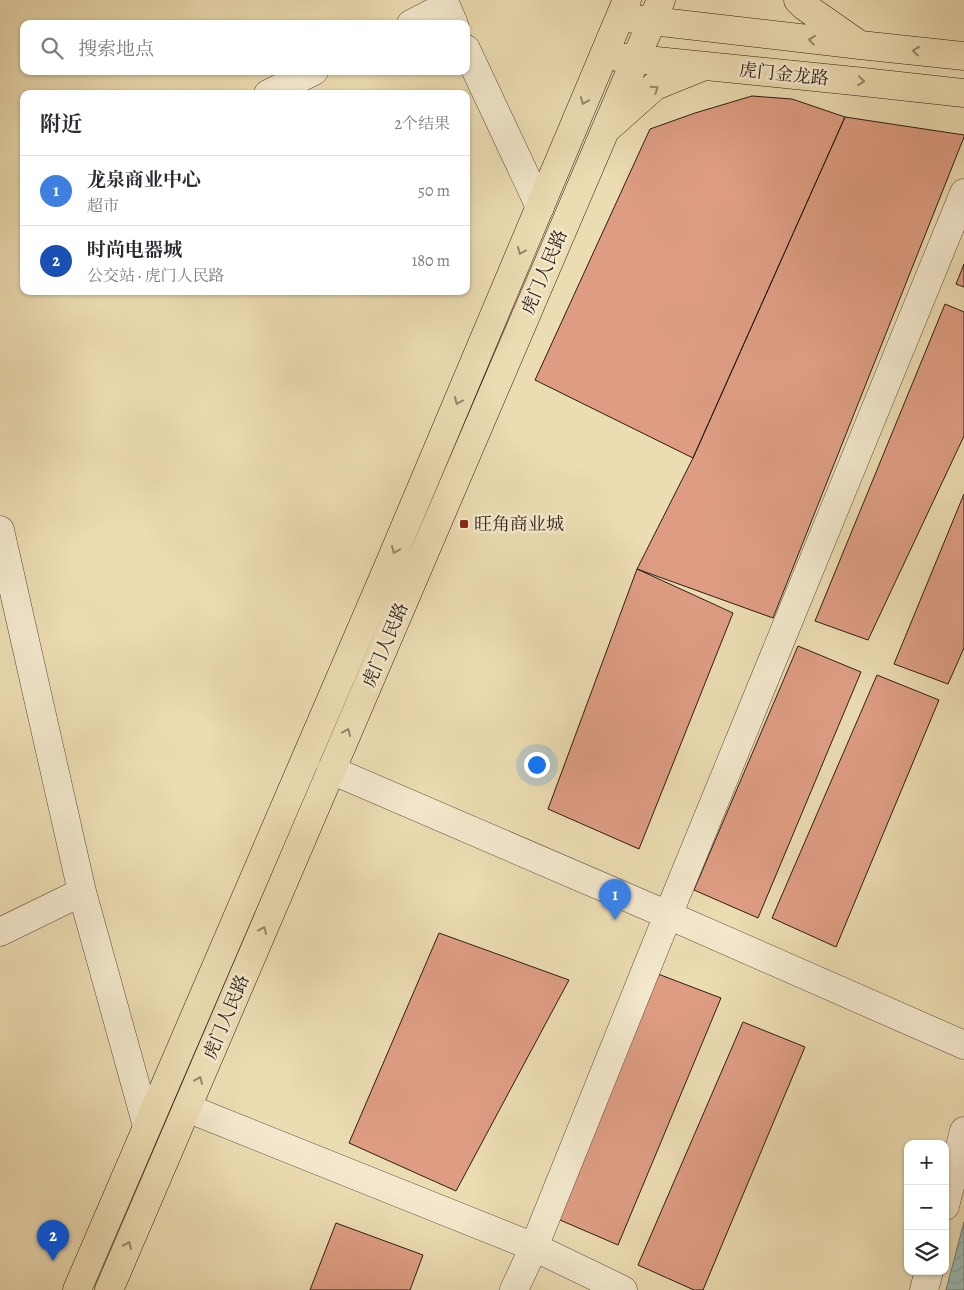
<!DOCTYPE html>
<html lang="zh">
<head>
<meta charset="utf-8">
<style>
	body { margin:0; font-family:Alegreya,"Noto Serif SC",serif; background:#f7f7f7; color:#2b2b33 }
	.controls { position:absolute; right:15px; bottom:15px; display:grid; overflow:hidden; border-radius:10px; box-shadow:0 1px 4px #0004 }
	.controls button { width:45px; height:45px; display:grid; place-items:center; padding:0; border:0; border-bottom:1px solid #e1e1e2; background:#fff; color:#2b2b33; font:25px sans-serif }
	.you { position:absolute; left:536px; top:764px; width:18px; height:18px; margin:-12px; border:4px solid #fff; border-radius:50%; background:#1a73e8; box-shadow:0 0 0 8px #1a73e833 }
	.badge { display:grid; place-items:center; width:32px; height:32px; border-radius:50%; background:#8f2418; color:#fff; font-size:16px; font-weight:700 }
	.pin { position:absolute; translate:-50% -41px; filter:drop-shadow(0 1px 2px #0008) }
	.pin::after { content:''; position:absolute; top:26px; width:18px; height:15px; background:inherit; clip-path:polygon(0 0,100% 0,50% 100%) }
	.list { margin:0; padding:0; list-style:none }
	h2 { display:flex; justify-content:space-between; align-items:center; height:65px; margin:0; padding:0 20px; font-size:21px }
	h2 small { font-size:16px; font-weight:400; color:#7c7c81 }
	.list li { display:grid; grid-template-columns:32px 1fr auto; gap:15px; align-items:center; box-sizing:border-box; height:70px; padding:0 20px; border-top:1px solid #e1e1e2 }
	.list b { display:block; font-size:19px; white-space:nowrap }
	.list p { margin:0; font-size:16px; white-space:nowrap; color:#7c7c81 }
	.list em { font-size:16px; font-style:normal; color:#7c7c81 }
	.icon { flex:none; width:28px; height:28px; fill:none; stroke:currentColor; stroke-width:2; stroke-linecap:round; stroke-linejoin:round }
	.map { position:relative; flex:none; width:964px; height:1290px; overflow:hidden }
	.search { position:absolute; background:#fff; box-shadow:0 1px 4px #0004; left:20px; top:20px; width:450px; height:55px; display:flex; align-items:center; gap:12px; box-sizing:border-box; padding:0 18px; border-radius:10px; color:#7c7c81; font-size:19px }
	.panel { position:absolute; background:#fff; box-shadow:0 1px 4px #0004; left:20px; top:90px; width:450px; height:205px; border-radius:10px }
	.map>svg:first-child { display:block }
</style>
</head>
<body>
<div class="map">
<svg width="964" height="1290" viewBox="0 0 964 1290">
	<defs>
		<pattern id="water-waves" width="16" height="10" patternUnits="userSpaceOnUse" patternTransform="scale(1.25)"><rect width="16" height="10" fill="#9bbab4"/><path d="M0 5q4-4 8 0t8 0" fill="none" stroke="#869f9a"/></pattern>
	</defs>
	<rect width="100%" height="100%" fill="#ecdcb2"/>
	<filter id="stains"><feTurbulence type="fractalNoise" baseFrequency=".004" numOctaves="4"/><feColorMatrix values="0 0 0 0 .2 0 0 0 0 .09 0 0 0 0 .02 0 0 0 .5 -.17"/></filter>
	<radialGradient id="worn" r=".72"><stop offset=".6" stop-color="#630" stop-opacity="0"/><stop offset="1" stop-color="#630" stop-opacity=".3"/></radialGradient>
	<!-- water -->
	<path fill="url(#water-waves)" stroke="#6e7b74" d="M 964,1222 L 964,1290 L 946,1290 Z"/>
	<!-- building -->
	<path fill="#de9d83" stroke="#2b1d14" d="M 752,96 L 792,99 L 845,117 L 693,458 L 535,380 L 650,129 L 695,113 Z
		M 845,117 L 964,135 L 964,137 L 773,618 L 637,569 L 693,458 Z
		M 964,264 L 964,287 L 956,284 Z
		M 945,304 L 964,312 L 964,436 L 868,640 L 815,621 Z
		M 964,494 L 964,648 L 948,684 L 894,664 Z
		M 637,569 L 733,613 L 639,849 L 548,809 Z
		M 798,646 L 861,672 L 758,918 L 694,890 Z
		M 877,675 L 939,700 L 836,947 L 772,918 Z
		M 439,933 L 569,980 L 456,1191 L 349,1143 Z
		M 658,974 L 721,998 L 618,1245 L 553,1217 Z
		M 743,1022 L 805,1047 L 703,1290 L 694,1290 L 638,1265 Z
		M 336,1223 L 423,1255 L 410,1290 L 310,1290 Z"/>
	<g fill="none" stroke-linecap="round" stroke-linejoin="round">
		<defs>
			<path id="minor" d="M 411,24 L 446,6 L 454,24
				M 466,49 L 540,207
				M 268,94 L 314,71
				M 0,530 L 82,892 L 147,1126
				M 331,770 L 668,915 L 964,1045
				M 0,932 L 82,892
				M 187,1108 L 534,1247 L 623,1290
				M 945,1206 L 964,1131
				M 514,1290 L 534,1247 L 668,915 L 964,193
				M 924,1290 L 929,1271"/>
			<path id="major" d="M 798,0 L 804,6 L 857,43
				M 635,19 L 860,45 L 964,56
				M 617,57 L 854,81 L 964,93
				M 609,127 L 655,86 L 702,67
				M 77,1290 L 388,567 L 627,0
				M 109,1290 L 661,0"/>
		</defs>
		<!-- minor casing -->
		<use href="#minor" stroke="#5b4d3c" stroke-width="29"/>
		<!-- major casing -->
		<use href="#major" stroke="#2b1d14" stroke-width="29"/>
		<!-- minor -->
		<use href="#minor" stroke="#f3e8cd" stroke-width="28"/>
		<!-- major -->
		<use href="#major" stroke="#ecdcb2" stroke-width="28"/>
	</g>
	<!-- one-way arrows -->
	<defs><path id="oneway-chevron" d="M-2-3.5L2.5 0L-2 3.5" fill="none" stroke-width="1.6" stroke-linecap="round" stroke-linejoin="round" transform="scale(1.25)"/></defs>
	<g stroke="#95866b">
		<use href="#oneway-chevron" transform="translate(812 40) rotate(-173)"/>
		<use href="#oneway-chevron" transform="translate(916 51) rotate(-174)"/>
		<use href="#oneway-chevron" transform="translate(861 81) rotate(6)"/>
		<use href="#oneway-chevron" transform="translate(655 89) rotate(-34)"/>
		<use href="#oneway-chevron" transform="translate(584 101) rotate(113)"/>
		<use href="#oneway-chevron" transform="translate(521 251) rotate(113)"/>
		<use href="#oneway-chevron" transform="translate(458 401) rotate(113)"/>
		<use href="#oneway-chevron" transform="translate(395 550) rotate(113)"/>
		<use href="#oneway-chevron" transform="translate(347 732) rotate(-67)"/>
		<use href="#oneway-chevron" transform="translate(263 930) rotate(-67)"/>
		<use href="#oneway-chevron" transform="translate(199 1080) rotate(-67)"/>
		<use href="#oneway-chevron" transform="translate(128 1245) rotate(-67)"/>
	</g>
	<!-- markers -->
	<rect fill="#8f2418" stroke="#f3e8cd" stroke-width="2" x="459" y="519" width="10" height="10" rx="2.5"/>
	<g text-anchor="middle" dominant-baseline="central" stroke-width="5" stroke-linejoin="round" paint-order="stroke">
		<!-- street labels -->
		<g font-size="18" fill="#2b1d14" stroke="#f3e8cd">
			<text transform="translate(784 74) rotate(6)">虎门金龙路</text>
			<text transform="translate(544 272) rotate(-67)">虎门人民路</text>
			<text transform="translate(385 645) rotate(-67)">虎门人民路</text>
			<text transform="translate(226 1017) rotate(-67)">虎门人民路</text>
		</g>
		<!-- poi labels -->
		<g font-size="18" fill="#2b1d14" stroke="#f3e8cd" text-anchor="start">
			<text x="474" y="524">旺角商业城</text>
		</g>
	</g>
	<rect width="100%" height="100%" filter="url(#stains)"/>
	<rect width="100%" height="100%" fill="url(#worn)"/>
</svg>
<div class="controls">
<button>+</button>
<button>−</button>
<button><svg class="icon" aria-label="layers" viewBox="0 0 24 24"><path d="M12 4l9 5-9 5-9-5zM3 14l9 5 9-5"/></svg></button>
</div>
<div class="you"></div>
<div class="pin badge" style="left:615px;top:920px;background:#3f7fe0">1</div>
<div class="pin badge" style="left:53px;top:1261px;background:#1a4fb4">2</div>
<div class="search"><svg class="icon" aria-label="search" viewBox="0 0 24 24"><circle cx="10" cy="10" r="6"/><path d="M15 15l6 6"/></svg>搜索地点</div>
<section class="panel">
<h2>附近<small>2个结果</small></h2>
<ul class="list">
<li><span class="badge" style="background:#3f7fe0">1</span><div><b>龙泉商业中心</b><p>超市</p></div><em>50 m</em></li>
<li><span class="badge" style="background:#1a4fb4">2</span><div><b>时尚电器城</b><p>公交站 · 虎门人民路</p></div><em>180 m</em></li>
</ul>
</section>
</div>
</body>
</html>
